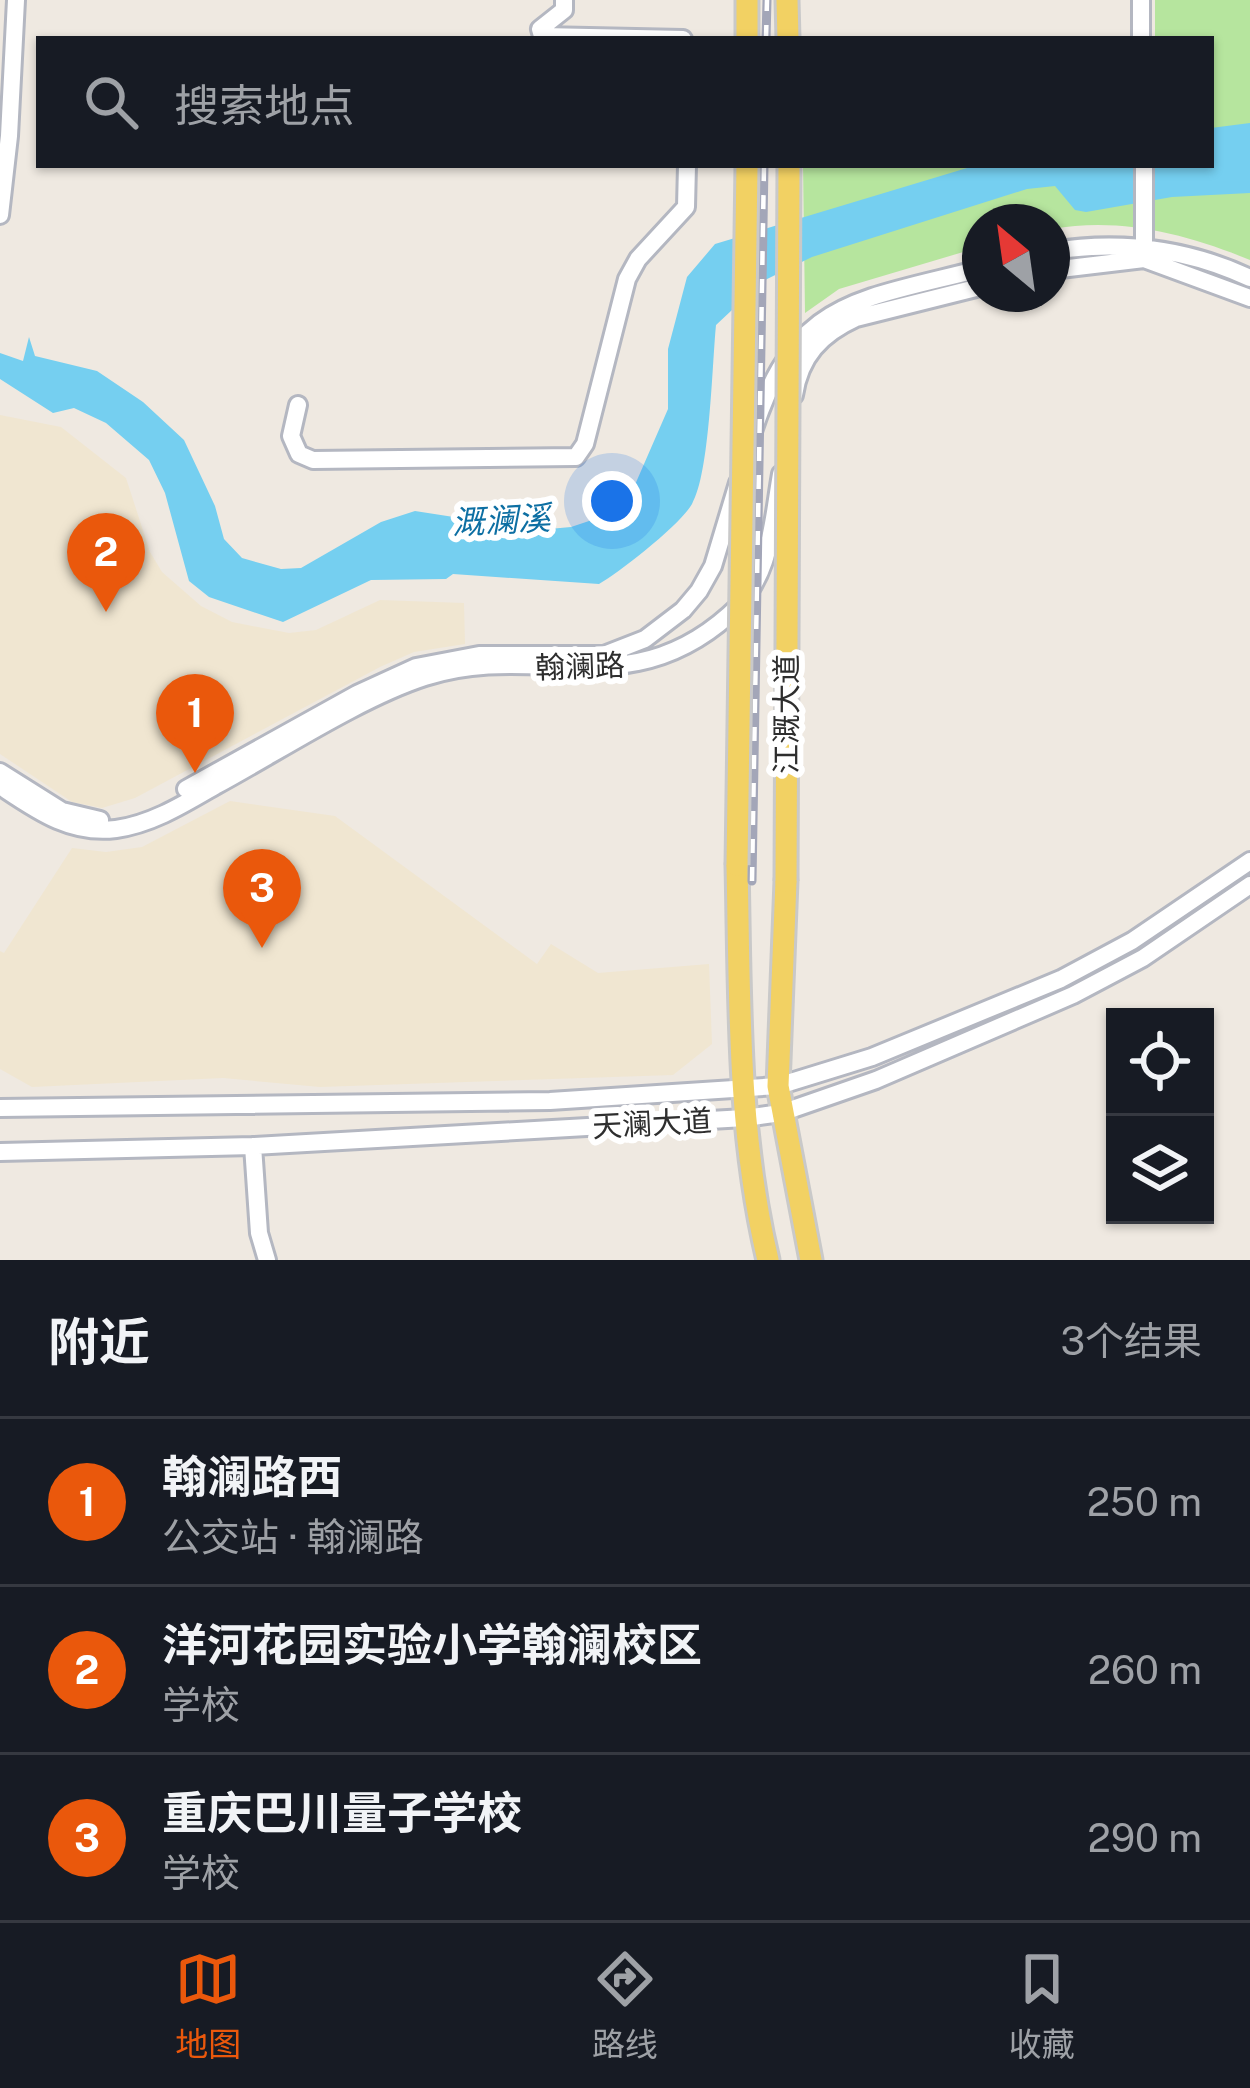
<!DOCTYPE html>
<html lang="zh">
<head>
<meta charset="utf-8">
<style>
	body { margin:0; font-family:"Public Sans","Noto Sans SC",sans-serif; background:#242831; color:#f1f3f6 }
	.controls { position:absolute; right:36px; bottom:36px; display:grid; overflow:hidden; border-radius:0px; box-shadow:0 3px 9px #0004 }
	.controls button { width:108px; height:108px; display:grid; place-items:center; padding:0; border:0; border-bottom:3px solid #363941; background:#171b24; color:#f1f3f6; font:60px sans-serif }
	.compass { position:absolute; left:962px; top:204px; width:108px; height:108px; border-radius:50%; background:#171b24; box-shadow:0 3px 9px #0004; rotate:331deg }
	.you { position:absolute; left:612px; top:501px; width:42px; height:42px; margin:-30px; border:9px solid #fff; border-radius:50%; background:#1a73e8; box-shadow:0 0 0 18px #1a73e833 }
	.badge { display:grid; place-items:center; width:78px; height:78px; border-radius:50%; background:#ea580c; color:#fff; font-size:39px; font-weight:700 }
	.pin { position:absolute; translate:-50% -99px; filter:drop-shadow(0 3px 6px #0008) }
	.pin::after { content:''; position:absolute; top:63px; width:42px; height:36px; background:inherit; clip-path:polygon(0 0,100% 0,50% 100%) }
	.list { margin:0; padding:0; list-style:none }
	h2 { display:flex; justify-content:space-between; align-items:center; height:156px; margin:0; padding:0 48px; font-size:51px }
	h2 small { font-size:39px; font-weight:400; color:#9ea1a6 }
	.list li { display:grid; grid-template-columns:78px 1fr auto; gap:36px; align-items:center; box-sizing:border-box; height:168px; padding:0 48px; border-top:3px solid #363941 }
	.list b { display:block; font-size:45px; white-space:nowrap }
	.list p { margin:0; font-size:39px; white-space:nowrap; color:#9ea1a6 }
	.list em { font-size:39px; font-style:normal; color:#9ea1a6 }
	.icon { flex:none; width:66px; height:66px; fill:none; stroke:currentColor; stroke-width:2; stroke-linecap:round; stroke-linejoin:round }
	.map { position:relative; flex:none; width:1250px; height:1260px; overflow:hidden }
	.search { position:absolute; background:#171b24; box-shadow:0 3px 9px #0004; left:36px; right:36px; top:36px; height:132px; display:flex; align-items:center; gap:30px; box-sizing:border-box; padding:0 42px; border-radius:0px; color:#9ea1a6; font-size:45px }
	.sheet { height:660px; background:#171b24 }
	nav { display:flex; justify-content:space-around; align-items:center; box-sizing:border-box; height:168px; border-top:3px solid #363941; background:#171b24; font-size:33px; color:#9ea1a6 }
	nav a { display:grid; justify-items:center; gap:6px }
	nav .on { color:#ea580c }
	.map>svg:first-child { display:block }
</style>
</head>
<body>
<div class="map">
<svg width="1250" height="1260" viewBox="0 0 1250 1260">
	<rect width="100%" height="100%" fill="#efe9e1"/>
	<!-- education -->
	<path fill="#f0e6d1" d="M 0,415 L 61,427 L 126,478 L 150,552 L 162,572 L 201,606 L 232,622 L 289,633 L 316,630 L 380,600 L 464,603 L 465,644 L 414,652 L 380,667 L 135,798 L 102,808 L 72,802 L 0,754 Z
		M 230,801 L 335,816 L 537,964 L 551,944 L 598,973 L 709,964 L 712,1044 L 673,1075 L 320,1087 L 223,1078 L 32,1087 L 0,1069 L 0,951 L 4,953 L 72,848 L 106,852 L 142,847 Z"/>
	<!-- green -->
	<path fill="#b6e59e" d="M 1155,0 L 1250,0 L 1250,260 C 1186,234 1121,217 1052,229 L 1052,222 L 980,222 L 980,247 L 839,289 L 805,313 L 803,165 L 1211,165 L 1211,39 L 1155,39 Z"/>
	<!-- water -->
	<path fill="#75cff0" d="M 1250,123 L 1250,193 L 1172,197 L 1086,212 L 1075,210 L 1055,186 L 1027,189 L 812,257 L 763,281 L 716,325 C 712,365 710,473 692,504 C 681,524 620,572 599,584 L 453,574 L 446,579 L 371,580 L 283,622 L 209,597 L 189,581 L 165,493 L 149,460 L 106,423 L 74,408 L 53,413 L 0,379 L 0,353 L 23,361 L 29,337 L 35,356 L 97,371 L 143,402 L 184,440 L 215,506 L 224,539 L 242,558 L 281,569 L 301,568 L 381,522 L 415,511 L 538,530 L 571,527 L 604,516 L 634,487 L 668,409 L 668,349 L 687,277 L 715,244 L 977,165 L 1211,165 L 1211,128 Z"/>
	<g fill="none" stroke-linecap="round" stroke-linejoin="round">
		<defs>
			<path id="minor" d="M 564,0 L 564,10 L 540,29 L 542,36 L 683,39
				M 1141,0 L 1141,39
				M 1144,165 L 1144,252
				M 0,215 L 9,136 L 16,0
				M 1052,251 C 1121,240 1186,248 1250,278
				M 1052,270 L 1144,259 L 1250,298
				M 794,395 C 800,356 821,334 856,318 L 980,287
				M 298,405 L 291,436 L 299,454 L 313,460 L 576,457 L 585,444 L 627,279 L 638,259 L 686,207 L 687,165
				M 748,447 C 792,300 847,303 980,269
				M 0,772 L 62,811 L 100,820
				M 0,786 C 36,810 70,835 116,829 C 152,824 184,804 215,786 C 278,752 360,698 425,677 C 535,641 627,706 729,615 C 771,578 772,526 781,474
				M 186,789 L 357,694 L 416,667 L 479,655 L 604,655 L 645,639 L 683,610 L 699,591 L 713,566 L 738,483
				M 0,1108 L 550,1101 L 778,1086 L 872,1057 L 1061,979 L 1132,941 L 1250,861
				M 253,1146 L 259,1233 L 267,1260
				M 0,1152 L 253,1146 L 745,1118 L 781,1113 L 876,1080 L 1073,995 L 1143,958 L 1250,885"/>
			<path id="major" d="M 747,0 L 747,39
				M 787,0 L 788,39
				M 737,865 C 740,998 737,1130 768,1260
				M 786,881 L 778,1086 L 811,1260"/>
		</defs>
		<!-- minor casing -->
		<use href="#minor" stroke="#b4b7c1" stroke-width="22"/>
		<!-- major casing -->
		<use href="#major" stroke="#c9c9c9" stroke-width="27"/>
		<!-- minor -->
		<use href="#minor" stroke="#fff" stroke-width="16"/>
		<!-- major -->
		<use href="#major" stroke="#f2d163" stroke-width="21"/>
		<defs>
			<path id="rail" d="M 766,39 L 767,0
				M 752,881 L 764,165"/>
		</defs>
		<!-- rail casing -->
		<use href="#rail" stroke="#a3a6b8" stroke-width="9"/>
		<!-- rail -->
		<use href="#rail" stroke="#fff" stroke-width="4.5" stroke-dasharray="14" stroke-linecap="butt"/>
		<defs>
			<path id="major-bridge" d="M 737,865 L 747,165
				M 786,881 L 789,165"/>
		</defs>
		<!-- major-bridge casing -->
		<use href="#major-bridge" stroke="#c9c9c9" stroke-width="27" stroke-linecap="butt"/>
		<!-- major-bridge -->
		<use href="#major-bridge" stroke="#f2d163" stroke-width="21"/>
	</g>
	<g text-anchor="middle" dominant-baseline="central" stroke-width="12" stroke-linejoin="round" paint-order="stroke">
		<!-- street labels -->
		<g font-size="30" fill="#2e2e2e" stroke="#fff">
			<text transform="translate(580 666) rotate(-2)">翰澜路</text>
			<text transform="translate(786 714) rotate(-90)">江溉大道</text>
			<text transform="translate(652 1123) rotate(-3)">天澜大道</text>
		</g>
		<!-- water labels -->
		<g font-size="33" font-style="italic" fill="#0d6fa3" stroke="#fff">
			<text transform="translate(501 520) rotate(-3)">溉澜溪</text>
		</g>
	</g>
</svg>
<div class="controls">
<button><svg class="icon" aria-label="locate" viewBox="0 0 24 24"><circle cx="12" cy="12" r="6"/><path d="M12 2v4M12 18v4M2 12h4M18 12h4"/></svg></button>
<button><svg class="icon" aria-label="layers" viewBox="0 0 24 24"><path d="M12 4l9 5-9 5-9-5zM3 14l9 5 9-5"/></svg></button>
</div>
<svg class="compass" viewBox="-18 -18 36 36"><path d="M0-13l5 13h-10z" fill="#e53935"/><path d="M0 13l5-13h-10z" fill="#9ea1a6"/></svg>
<div class="you"></div>
<div class="pin badge" style="left:195px;top:773px">1</div>
<div class="pin badge" style="left:106px;top:612px">2</div>
<div class="pin badge" style="left:262px;top:948px">3</div>
<div class="search"><svg class="icon" aria-label="search" viewBox="0 0 24 24"><circle cx="10" cy="10" r="6"/><path d="M15 15l6 6"/></svg>搜索地点</div>
</div>
<section class="sheet">
<h2>附近<small>3个结果</small></h2>
<ul class="list">
<li><span class="badge">1</span><div><b>翰澜路西</b><p>公交站 · 翰澜路</p></div><em>250 m</em></li>
<li><span class="badge">2</span><div><b>洋河花园实验小学翰澜校区</b><p>学校</p></div><em>260 m</em></li>
<li><span class="badge">3</span><div><b>重庆巴川量子学校</b><p>学校</p></div><em>290 m</em></li>
</ul>
</section>
<nav>
<a class="on"><svg class="icon" aria-label="map" viewBox="0 0 24 24"><path d="M3 6l6-2 6 2 6-2v14l-6 2-6-2-6 2zM9 4v14M15 6v14"/></svg>地图</a>
<a><svg class="icon" aria-label="directions" viewBox="0 0 24 24"><path d="M12 3l9 9-9 9-9-9zM9 14v-3h6M13 9l2 2-2 2"/></svg>路线</a>
<a><svg class="icon" aria-label="saved" viewBox="0 0 24 24"><path d="M7 4h10v16l-5-4-5 4z"/></svg>收藏</a>
</nav>
</body>
</html>
